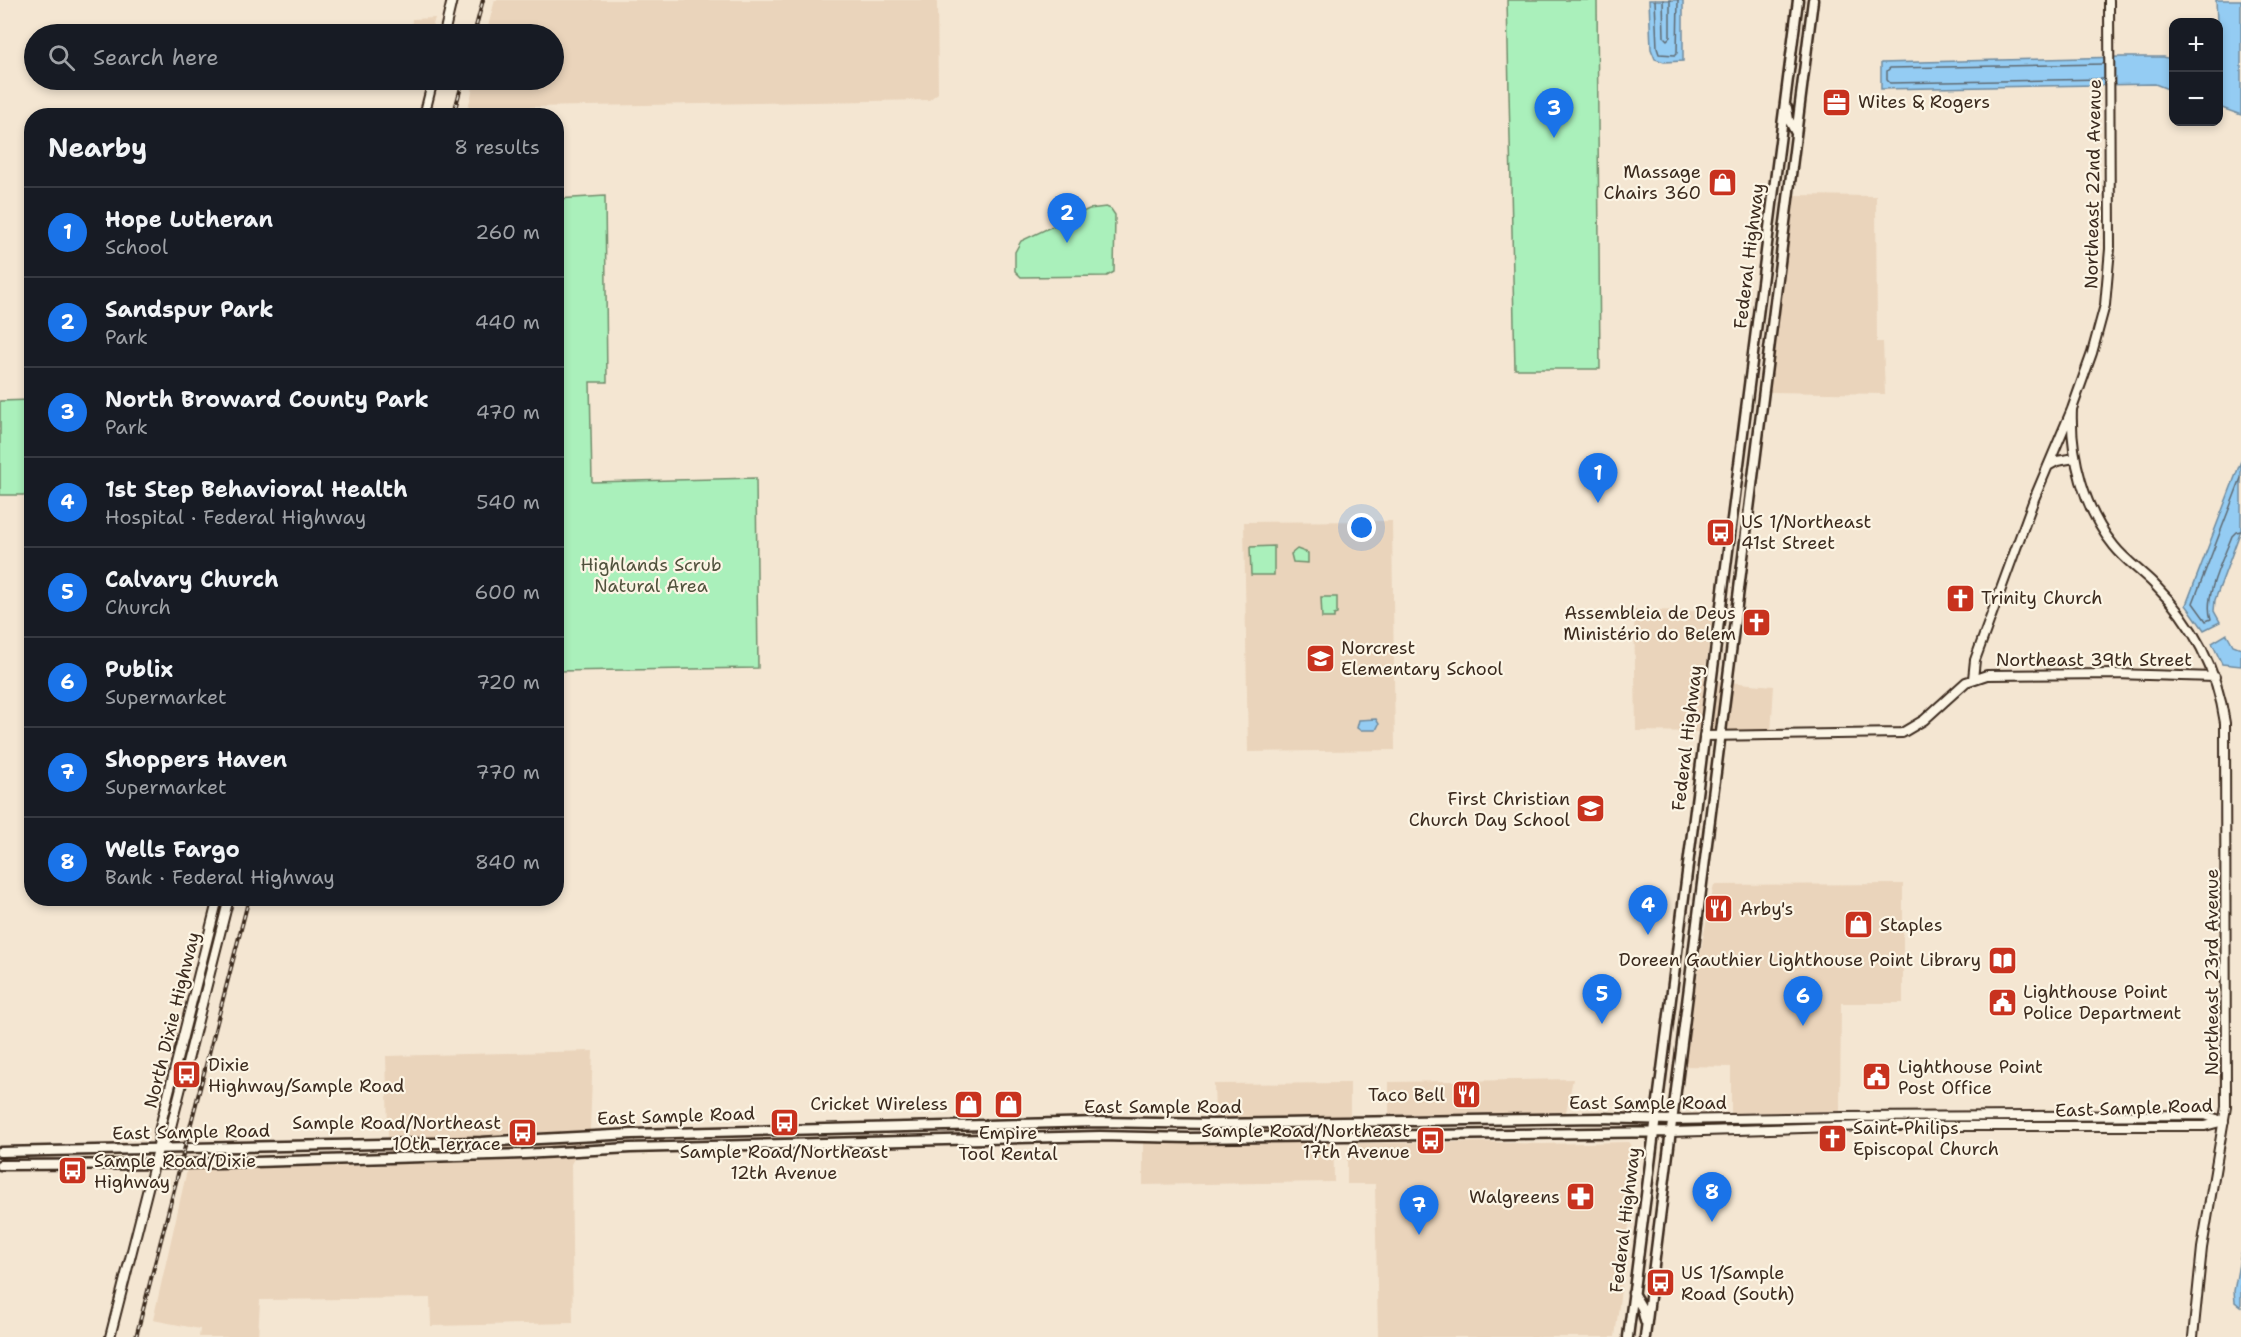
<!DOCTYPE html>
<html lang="en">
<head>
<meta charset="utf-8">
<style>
	body { margin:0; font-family:"Shantell Sans",sans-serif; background:#20242c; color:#f1f3f6 }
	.controls { position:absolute; right:18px; top:18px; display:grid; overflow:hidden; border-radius:12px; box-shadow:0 3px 9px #0003 }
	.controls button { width:54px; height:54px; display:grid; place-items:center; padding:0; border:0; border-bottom:2px solid #363941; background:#171b24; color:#f1f3f6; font:30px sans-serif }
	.you { position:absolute; left:1362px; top:528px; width:21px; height:21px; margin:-15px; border:4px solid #fff; border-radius:50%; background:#1a73e8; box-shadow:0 0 0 9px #1a73e833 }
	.badge { display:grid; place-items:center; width:39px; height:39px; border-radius:50%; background:#1a73e8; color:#fff; font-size:20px; font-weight:700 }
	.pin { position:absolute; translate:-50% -50px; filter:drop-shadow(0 2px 3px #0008) }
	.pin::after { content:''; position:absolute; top:32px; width:21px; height:18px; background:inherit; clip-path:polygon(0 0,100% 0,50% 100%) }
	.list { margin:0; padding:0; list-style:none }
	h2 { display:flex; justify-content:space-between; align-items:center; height:78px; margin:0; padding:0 24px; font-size:26px }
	h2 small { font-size:20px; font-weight:400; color:#9ea1a6 }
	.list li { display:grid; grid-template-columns:39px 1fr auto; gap:18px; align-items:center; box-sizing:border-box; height:90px; padding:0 24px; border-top:2px solid #363941 }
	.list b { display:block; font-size:22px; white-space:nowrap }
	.list p { margin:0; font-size:20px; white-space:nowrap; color:#9ea1a6 }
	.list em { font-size:20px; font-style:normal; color:#9ea1a6 }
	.icon { flex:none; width:33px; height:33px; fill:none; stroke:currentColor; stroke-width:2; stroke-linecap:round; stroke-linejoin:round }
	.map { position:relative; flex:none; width:2241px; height:1337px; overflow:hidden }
	.search { position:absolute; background:#171b24; box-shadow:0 3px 9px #0003; left:24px; top:24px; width:540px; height:66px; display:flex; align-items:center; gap:15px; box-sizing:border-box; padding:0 21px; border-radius:33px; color:#9ea1a6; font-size:22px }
	.panel { position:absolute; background:#171b24; box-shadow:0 3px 9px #0003; left:24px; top:108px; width:540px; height:798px; border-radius:24px }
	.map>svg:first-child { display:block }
</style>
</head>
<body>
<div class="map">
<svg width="2241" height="1337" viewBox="0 0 2241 1337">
	<rect width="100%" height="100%" fill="#f4e6d2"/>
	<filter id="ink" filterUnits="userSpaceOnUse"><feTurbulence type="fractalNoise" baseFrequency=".0167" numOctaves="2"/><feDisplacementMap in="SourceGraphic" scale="12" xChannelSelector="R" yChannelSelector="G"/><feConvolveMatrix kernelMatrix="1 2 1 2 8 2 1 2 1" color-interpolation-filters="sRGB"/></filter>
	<g filter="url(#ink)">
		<!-- built -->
		<path fill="#ead4bb" d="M 495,0 L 937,0 L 938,93 L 929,100 L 468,108 L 475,80 L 554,80 L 554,34 L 486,34 Z
			M 435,18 L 430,34 L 411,34 L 412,19 Z
			M 1793,195 L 1876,196 L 1877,342 L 1883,342 L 1885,394 L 1768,392 Z
			M 1392,521 L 1395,750 L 1248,752 L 1244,522 Z
			M 1634,610 L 1714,611 L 1704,680 L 1774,686 L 1771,733 L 1636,731 Z
			M 1903,884 L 1903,1003 L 1841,1003 L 1840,1111 L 1731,1113 L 1731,1067 L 1684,1066 L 1703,938 L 1714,885 Z
			M 593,1051 L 590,1130 L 571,1164 L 573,1323 L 431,1326 L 430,1298 L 260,1300 L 258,1337 L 199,1337 L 200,1329 L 153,1320 L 187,1170 L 389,1165 L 386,1056 Z
			M 1573,1079 L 1566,1112 L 1525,1114 L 1389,1115 L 1389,1082 Z
			M 1350,1083 L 1350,1115 L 1333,1117 L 1334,1182 L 1143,1185 L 1143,1140 L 1216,1141 L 1214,1084 Z
			M 1489,1142 L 1540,1144 L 1628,1142 L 1638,1153 L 1615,1337 L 1378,1337 L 1375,1184 L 1347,1184 L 1347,1152 L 1353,1143 Z"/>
		<!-- green -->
		<path fill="#aaf0bb" stroke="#728d6c" stroke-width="1.5" d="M 1507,0 L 1597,0 L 1600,369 L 1515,369 Z
			M 528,109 L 527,115 L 464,115 L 465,111 Z
			M 605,196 L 607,382 L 590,382 L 592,482 L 756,478 L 758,668 L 557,671 L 557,199 Z
			M 1106,207 L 1111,209 L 1115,215 L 1114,272 L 1107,276 L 1021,277 L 1015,271 L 1015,252 L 1021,241 L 1089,209 Z
			M 31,400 L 31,495 L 0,495 L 0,401 Z
			M 1274,546 L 1274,575 L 1251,575 L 1250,547 Z
			M 1297,549 L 1308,553 L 1308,563 L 1293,562 L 1291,554 Z
			M 1321,597 L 1337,597 L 1337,614 L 1334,615 L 1334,618 L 1322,618 Z"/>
		<!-- water -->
		<path fill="#94ccf3" stroke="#708b9e" stroke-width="1.5" d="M 1649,0 L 1683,0 L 1683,61 L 1664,62 L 1655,59 L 1651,49 Z
			M 2216,0 L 2241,0 L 2241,115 L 2219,107 L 2218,22 L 2217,22 Z
			M 2121,57 L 2164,57 L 2173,60 L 2173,91 L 2155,84 L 1881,89 L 1881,63 Z
			M 2241,461 L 2241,530 L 2215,600 L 2214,611 L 2220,622 L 2204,630 L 2186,605 Z
			M 2227,634 L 2233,645 L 2241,648 L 2241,666 L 2222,664 L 2212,643 Z
			M 1376,719 L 1379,724 L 1376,730 L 1360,730 L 1357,728 L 1359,720 Z
			M 2241,1253 L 2241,1307 L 2235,1302 L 2234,1291 Z"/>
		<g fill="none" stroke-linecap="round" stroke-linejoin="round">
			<!-- shore -->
			<path stroke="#5f6b73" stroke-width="1.5" d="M 1655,0 L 1657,48 L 1659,54 L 1675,55 L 1677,53 L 1678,0
				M 1663,0 L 1664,37 L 1667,40 L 1670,37 L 1670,0
				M 2104,64 L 1890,68 L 1887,71 L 1887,80 L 1890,83 L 2104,79
				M 2241,478 L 2193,603 L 2206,621 L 2211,619 C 2203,597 2224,557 2232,536 L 2236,532 L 2241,531"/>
			<defs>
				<path id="secondary" d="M 444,34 L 452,0
					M 424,116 L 433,80
					M 2072,409 C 2070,456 2084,509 2114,546 C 2125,560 2141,571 2154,584 C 2193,623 2217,668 2225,723 L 2226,1107 L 2202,1248 L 2193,1337
					M 2048,466 L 2057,461 L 2075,458
					M 1973,679 L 1975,660 L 2034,499 L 2072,409 L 2092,353 L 2105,305 L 2110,249 L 2109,0
					M 1704,736 L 1902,733 L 1924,720 L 1966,682 L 1987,675 L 2115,674 L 2215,677
					M 1671,1120 L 1843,1117 L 2205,1115 L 2222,1121
					M 1670,1132 L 1868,1126 L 2205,1126 L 2224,1121
					M 159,1148 L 169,1136 L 172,1123 L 229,898
					M 110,1337 L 158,1149 L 159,1131 L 218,898"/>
				<path id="primary" d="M 1787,108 L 1789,120 L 1796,133
					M 0,1152 L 481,1142 L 632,1134 L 1100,1122 L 1213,1124 L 1600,1118 L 1671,1120
					M 0,1165 L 185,1164 L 523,1154 L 630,1148 L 1100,1136 L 1189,1138 L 1670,1132
					M 1633,1293 L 1642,1308 L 1645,1321
					M 1628,1337 L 1798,0
					M 1645,1337 L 1813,0"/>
			</defs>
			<!-- secondary casing -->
			<use href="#secondary" stroke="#3b2a1e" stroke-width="12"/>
			<!-- primary casing -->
			<use href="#primary" stroke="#3b2a1e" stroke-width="13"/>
			<!-- secondary -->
			<use href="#secondary" stroke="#fcf5e5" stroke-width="8"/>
			<!-- primary -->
			<use href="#primary" stroke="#fcf5e5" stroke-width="8"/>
			<defs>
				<path id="rail" d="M 474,34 L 483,0
					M 453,116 L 463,80
					M 136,1337 L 249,898"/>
			</defs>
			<!-- rail casing -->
			<use href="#rail" stroke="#3b2a1e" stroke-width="4"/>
			<!-- rail -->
			<use href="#rail" stroke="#fcf5e5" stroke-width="1.5" stroke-dasharray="4.5" stroke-linecap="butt"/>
		</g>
	</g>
	<!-- icons -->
	<defs>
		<symbol id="office-square" viewBox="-11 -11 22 22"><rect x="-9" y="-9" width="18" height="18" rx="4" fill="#c8321e" stroke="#fcf5e5"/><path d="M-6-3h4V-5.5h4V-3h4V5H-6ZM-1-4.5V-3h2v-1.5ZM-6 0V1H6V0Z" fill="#fff"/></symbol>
		<symbol id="shop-square" viewBox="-11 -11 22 22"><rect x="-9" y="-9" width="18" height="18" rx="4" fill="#c8321e" stroke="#fcf5e5"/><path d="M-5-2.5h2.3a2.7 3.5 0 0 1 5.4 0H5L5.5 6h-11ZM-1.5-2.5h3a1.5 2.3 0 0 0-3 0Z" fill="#fff"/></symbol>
		<symbol id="bus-square" viewBox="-11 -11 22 22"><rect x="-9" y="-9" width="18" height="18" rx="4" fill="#c8321e" stroke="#fcf5e5"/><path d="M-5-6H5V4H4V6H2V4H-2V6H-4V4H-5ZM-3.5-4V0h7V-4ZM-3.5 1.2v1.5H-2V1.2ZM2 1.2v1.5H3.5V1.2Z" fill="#fff"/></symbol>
		<symbol id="church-square" viewBox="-11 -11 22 22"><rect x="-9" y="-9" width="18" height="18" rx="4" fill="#c8321e" stroke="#fcf5e5"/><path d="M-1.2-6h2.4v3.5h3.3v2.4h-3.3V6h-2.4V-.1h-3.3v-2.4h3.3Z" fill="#fff"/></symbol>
		<symbol id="school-square" viewBox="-11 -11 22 22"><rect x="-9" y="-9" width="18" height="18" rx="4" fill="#c8321e" stroke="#fcf5e5"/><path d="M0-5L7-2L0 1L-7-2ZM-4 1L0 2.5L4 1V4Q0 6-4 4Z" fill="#fff"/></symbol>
		<symbol id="restaurant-square" viewBox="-11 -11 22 22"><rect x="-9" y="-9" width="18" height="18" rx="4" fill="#c8321e" stroke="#fcf5e5"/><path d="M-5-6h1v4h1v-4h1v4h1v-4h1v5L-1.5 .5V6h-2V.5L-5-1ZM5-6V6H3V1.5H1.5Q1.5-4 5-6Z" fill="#fff"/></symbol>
		<symbol id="library-square" viewBox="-11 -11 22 22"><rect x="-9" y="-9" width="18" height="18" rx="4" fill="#c8321e" stroke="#fcf5e5"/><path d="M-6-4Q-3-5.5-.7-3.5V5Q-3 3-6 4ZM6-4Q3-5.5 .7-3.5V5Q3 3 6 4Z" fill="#fff"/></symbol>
		<symbol id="civic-square" viewBox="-11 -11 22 22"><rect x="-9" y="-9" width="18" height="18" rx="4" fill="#c8321e" stroke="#fcf5e5"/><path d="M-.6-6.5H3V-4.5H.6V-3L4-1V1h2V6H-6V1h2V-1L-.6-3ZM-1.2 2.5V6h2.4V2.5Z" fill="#fff"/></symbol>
		<symbol id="pharmacy-square" viewBox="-11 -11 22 22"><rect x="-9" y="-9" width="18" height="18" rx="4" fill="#c8321e" stroke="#fcf5e5"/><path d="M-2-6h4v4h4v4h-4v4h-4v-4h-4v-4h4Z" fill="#fff"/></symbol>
	</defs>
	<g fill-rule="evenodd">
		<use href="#office-square" x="1820" y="86" width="33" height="33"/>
		<use href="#shop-square" x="1706" y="166" width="33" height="33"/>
		<use href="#bus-square" x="1704" y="516" width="33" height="33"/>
		<use href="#church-square" x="1944" y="582" width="33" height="33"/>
		<use href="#church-square" x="1740" y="606" width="33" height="33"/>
		<use href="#school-square" x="1304" y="642" width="33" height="33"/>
		<use href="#school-square" x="1574" y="792" width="33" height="33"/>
		<use href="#restaurant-square" x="1702" y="892" width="33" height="33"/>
		<use href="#shop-square" x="1842" y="908" width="33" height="33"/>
		<use href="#library-square" x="1986" y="944" width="33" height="33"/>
		<use href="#civic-square" x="1986" y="986" width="33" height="33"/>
		<use href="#bus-square" x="170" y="1058" width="33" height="33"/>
		<use href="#civic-square" x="1860" y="1060" width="33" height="33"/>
		<use href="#restaurant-square" x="1450" y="1078" width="33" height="33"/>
		<use href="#shop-square" x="952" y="1088" width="33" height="33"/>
		<use href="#shop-square" x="992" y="1088" width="33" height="33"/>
		<use href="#bus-square" x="768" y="1106" width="33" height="33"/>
		<use href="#bus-square" x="506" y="1116" width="33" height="33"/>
		<use href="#church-square" x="1816" y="1122" width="33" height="33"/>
		<use href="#bus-square" x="1414" y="1124" width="33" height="33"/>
		<use href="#bus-square" x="56" y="1154" width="33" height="33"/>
		<use href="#pharmacy-square" x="1564" y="1180" width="33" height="33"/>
		<use href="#bus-square" x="1644" y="1266" width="33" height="33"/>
	</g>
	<g text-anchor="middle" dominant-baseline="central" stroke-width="4.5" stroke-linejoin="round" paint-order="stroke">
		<!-- poi labels -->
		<g font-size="18" fill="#3b2a1e" stroke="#fcf5e5" text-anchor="start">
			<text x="1858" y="102">Wites &amp; Rogers</text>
			<text x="1701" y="172" text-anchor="end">Massage<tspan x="1701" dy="21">Chairs 360</tspan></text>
			<text x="1741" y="522">US 1/Northeast<tspan x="1741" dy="21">41st Street</tspan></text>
			<text x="1981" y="598">Trinity Church</text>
			<text x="1736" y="613" text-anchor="end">Assembleia de Deus<tspan x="1736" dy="21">Ministério do Belem</tspan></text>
			<text x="1341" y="648">Norcrest<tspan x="1341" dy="21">Elementary School</tspan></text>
			<text x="1570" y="799" text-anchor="end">First Christian<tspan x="1570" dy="21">Church Day School</tspan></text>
			<text x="1740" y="909">Arby's</text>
			<text x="1880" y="925">Staples</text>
			<text x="1981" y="960" text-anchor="end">Doreen Gauthier Lighthouse Point Library</text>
			<text x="2023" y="992">Lighthouse Point<tspan x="2023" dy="21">Police Department</tspan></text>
			<text x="208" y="1065">Dixie<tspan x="208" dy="21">Highway/Sample Road</tspan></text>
			<text x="1898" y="1067">Lighthouse Point<tspan x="1898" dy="21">Post Office</tspan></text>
			<text x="1445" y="1095" text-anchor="end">Taco Bell</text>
			<text x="948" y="1104" text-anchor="end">Cricket Wireless</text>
			<text x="501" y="1123" text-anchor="end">Sample Road/Northeast<tspan x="501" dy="21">10th Terrace</tspan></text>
			<text x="1853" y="1128">Saint Philips<tspan x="1853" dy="21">Episcopal Church</tspan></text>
			<text x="1410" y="1131" text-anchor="end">Sample Road/Northeast<tspan x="1410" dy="21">17th Avenue</tspan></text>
			<text x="1008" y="1133" text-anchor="middle">Empire<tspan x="1008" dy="21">Tool Rental</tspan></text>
			<text x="784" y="1152" text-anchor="middle">Sample Road/Northeast<tspan x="784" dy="21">12th Avenue</tspan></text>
			<text x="94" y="1161">Sample Road/Dixie<tspan x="94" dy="21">Highway</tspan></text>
			<text x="1560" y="1197" text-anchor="end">Walgreens</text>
			<text x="1681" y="1273">US 1/Sample<tspan x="1681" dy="21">Road (South)</tspan></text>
		</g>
		<!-- street labels -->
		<g font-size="18" fill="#3b2a1e" stroke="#fcf5e5">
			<text transform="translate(2093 184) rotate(-89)">Northeast 22nd Avenue</text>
			<text transform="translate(1749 256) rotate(-83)">Federal Highway</text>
			<text x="2094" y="660">Northeast 39th Street</text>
			<text transform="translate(1687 738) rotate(-83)">Federal Highway</text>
			<text transform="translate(2212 972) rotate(-90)">Northeast 23rd Avenue</text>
			<text transform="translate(172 1020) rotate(-76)">North Dixie Highway</text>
			<text x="1648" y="1103">East Sample Road</text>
			<text x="1163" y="1107">East Sample Road</text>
			<text transform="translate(2134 1108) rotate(-2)">East Sample Road</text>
			<text transform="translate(676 1116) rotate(-2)">East Sample Road</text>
			<text transform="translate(191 1132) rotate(-1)">East Sample Road</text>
			<text transform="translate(1625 1220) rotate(-83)">Federal Highway</text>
		</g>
		<!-- park labels -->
		<g font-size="18" fill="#51523d" stroke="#fcf5e5">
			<text x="651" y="565">Highlands Scrub<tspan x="651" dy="21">Natural Area</tspan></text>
		</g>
	</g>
</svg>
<div class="controls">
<button>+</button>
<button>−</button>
</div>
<div class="you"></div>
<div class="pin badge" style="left:1598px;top:503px">1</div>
<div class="pin badge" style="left:1067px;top:243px">2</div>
<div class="pin badge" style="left:1554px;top:138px">3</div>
<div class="pin badge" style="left:1648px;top:935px">4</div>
<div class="pin badge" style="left:1602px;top:1024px">5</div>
<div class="pin badge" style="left:1803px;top:1026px">6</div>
<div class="pin badge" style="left:1419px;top:1235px">7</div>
<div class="pin badge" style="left:1712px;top:1222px">8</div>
<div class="search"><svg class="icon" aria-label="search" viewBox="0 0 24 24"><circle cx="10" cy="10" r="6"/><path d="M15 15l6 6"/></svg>Search here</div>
<section class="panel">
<h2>Nearby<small>8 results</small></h2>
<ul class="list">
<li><span class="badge">1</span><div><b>Hope Lutheran</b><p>School</p></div><em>260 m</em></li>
<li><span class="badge">2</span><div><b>Sandspur Park</b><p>Park</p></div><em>440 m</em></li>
<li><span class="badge">3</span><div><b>North Broward County Park</b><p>Park</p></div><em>470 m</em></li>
<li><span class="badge">4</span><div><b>1st Step Behavioral Health</b><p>Hospital · Federal Highway</p></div><em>540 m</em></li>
<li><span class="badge">5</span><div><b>Calvary Church</b><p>Church</p></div><em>600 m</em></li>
<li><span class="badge">6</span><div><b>Publix</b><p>Supermarket</p></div><em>720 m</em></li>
<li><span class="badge">7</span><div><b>Shoppers Haven</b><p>Supermarket</p></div><em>770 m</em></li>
<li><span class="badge">8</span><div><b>Wells Fargo</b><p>Bank · Federal Highway</p></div><em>840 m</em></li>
</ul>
</section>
</div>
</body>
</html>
